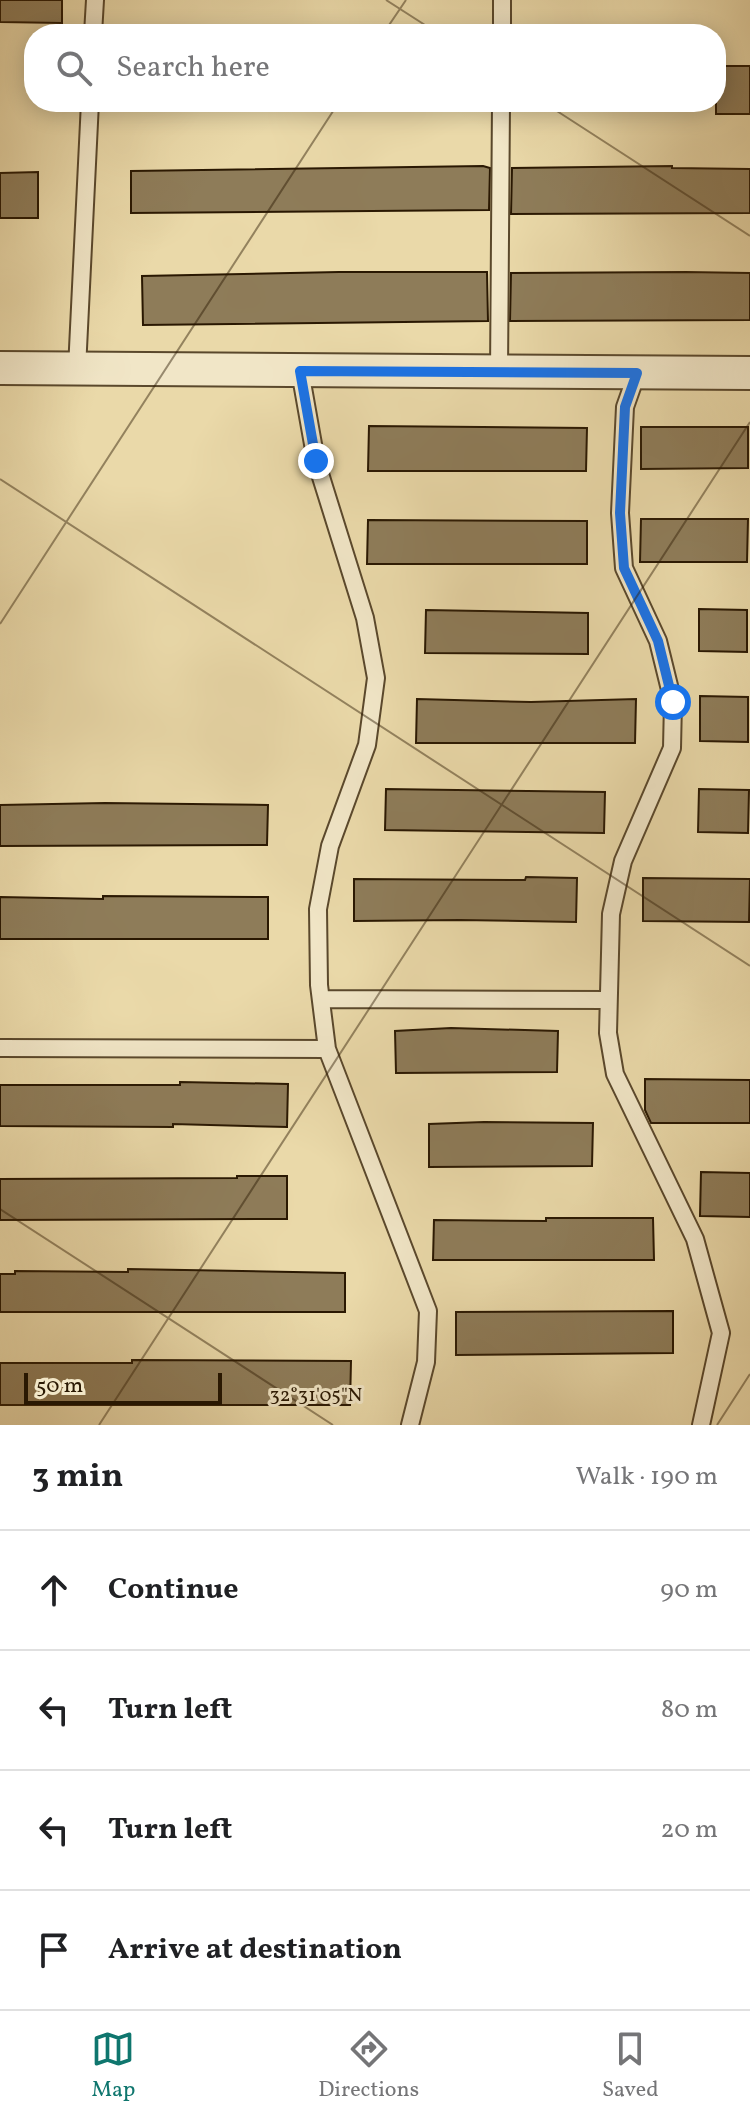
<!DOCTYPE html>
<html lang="en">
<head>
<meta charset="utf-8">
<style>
	body { margin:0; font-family:Vollkorn,serif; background:#f6f6f6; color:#202124 }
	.scale { position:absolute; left:24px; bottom:20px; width:198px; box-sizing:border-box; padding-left:8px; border:4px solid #2a1802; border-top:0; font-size:22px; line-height:28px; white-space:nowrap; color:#2a1802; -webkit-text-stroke:6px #f1e6c7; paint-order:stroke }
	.stop { position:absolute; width:24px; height:24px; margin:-18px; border:6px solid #1a73e8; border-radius:50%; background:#fff }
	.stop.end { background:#1a73e8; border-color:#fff; box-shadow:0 2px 8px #0008 }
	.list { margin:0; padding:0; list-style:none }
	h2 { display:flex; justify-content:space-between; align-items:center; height:104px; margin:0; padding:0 32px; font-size:34px }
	h2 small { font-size:26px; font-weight:400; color:#757577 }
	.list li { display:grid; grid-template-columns:52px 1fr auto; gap:24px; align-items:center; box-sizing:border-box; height:120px; padding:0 32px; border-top:2px solid #e0e0e0 }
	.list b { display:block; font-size:30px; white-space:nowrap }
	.list em { font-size:26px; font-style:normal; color:#757577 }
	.icon { flex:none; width:44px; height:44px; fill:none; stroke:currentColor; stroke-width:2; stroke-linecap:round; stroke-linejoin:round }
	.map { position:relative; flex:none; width:750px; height:1425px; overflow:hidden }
	.search { position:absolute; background:#fff; box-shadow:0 4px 20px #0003; left:24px; right:24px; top:24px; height:88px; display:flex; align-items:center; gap:20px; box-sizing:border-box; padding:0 28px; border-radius:32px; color:#757577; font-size:30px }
	.sheet { height:584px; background:#fff }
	nav { display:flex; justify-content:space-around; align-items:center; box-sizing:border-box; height:112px; border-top:2px solid #e0e0e0; background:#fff; font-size:22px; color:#757577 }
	nav a { display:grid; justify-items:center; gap:4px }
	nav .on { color:#0f766e }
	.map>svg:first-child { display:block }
</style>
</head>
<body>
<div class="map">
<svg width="750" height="1425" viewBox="0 0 750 1425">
	<rect width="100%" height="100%" fill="#ead9a9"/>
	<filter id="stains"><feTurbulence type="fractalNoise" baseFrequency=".0025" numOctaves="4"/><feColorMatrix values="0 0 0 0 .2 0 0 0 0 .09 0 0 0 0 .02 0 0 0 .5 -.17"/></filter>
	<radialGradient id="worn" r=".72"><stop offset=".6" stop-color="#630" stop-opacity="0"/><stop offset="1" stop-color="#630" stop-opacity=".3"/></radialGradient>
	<!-- building -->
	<path fill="#8e7c59" stroke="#2a1802" stroke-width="2" d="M 0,0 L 62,0 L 62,23 L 0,22 Z
		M 716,66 L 750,66 L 750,114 L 716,114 Z
		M 483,166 L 490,168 L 489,210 L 131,213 L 131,171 Z
		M 672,166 L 672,168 L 750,169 L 750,213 L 511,214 L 512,168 Z
		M 38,172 L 38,218 L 0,218 L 0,173 Z
		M 339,272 L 487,272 L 488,321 L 143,325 L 142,276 Z
		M 686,272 L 750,273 L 750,320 L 510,321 L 511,273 Z
		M 369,426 L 587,428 L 586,471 L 368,471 Z
		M 641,427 L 748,427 L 748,468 L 641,469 Z
		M 641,519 L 748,519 L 747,562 L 640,562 Z
		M 368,520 L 587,521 L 587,564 L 367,564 Z
		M 699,609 L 747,610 L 747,652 L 699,651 Z
		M 426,610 L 588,613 L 588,654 L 425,653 Z
		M 700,696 L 748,697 L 748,742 L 700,741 Z
		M 417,699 L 531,702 L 636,699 L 635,743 L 416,743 Z
		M 386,789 L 605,792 L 604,833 L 385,830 Z
		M 699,789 L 749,790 L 748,833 L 698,832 Z
		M 105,803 L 268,805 L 267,845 L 0,846 L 0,805 Z
		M 526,877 L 577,878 L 576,922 L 460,920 L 354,921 L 354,879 L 525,880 Z
		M 643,878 L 750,879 L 749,922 L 643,921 Z
		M 103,896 L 268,897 L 268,939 L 0,939 L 0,897 L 103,899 Z
		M 451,1028 L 558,1031 L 557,1072 L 396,1073 L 395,1031 Z
		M 645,1079 L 750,1080 L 750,1123 L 651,1123 L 645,1110 Z
		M 180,1082 L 288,1084 L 287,1127 L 173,1124 L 173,1127 L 0,1126 L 0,1085 L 180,1085 Z
		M 484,1122 L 593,1123 L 592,1166 L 429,1167 L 429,1124 Z
		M 701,1172 L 750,1173 L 750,1217 L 700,1216 Z
		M 237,1176 L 287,1176 L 287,1219 L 0,1220 L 0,1179 L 237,1178 Z
		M 546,1218 L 653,1218 L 654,1260 L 433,1260 L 434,1220 L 546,1221 Z
		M 128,1269 L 345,1273 L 345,1312 L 0,1312 L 0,1274 L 15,1274 L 15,1271 L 128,1272 Z
		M 673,1311 L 673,1353 L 456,1355 L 456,1312 Z
		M 132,1360 L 351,1361 L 350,1405 L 0,1405 L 0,1363 L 132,1363 Z"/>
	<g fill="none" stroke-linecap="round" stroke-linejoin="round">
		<defs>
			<path id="lane" d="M 93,34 L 95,0
				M 502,34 L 502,0
				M 77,369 L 90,102
				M 300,371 L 316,461 L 365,618 L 376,678 L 367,745 L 330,846 L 318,909 L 319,985 L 327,1049 L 428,1311 L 426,1362 L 410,1425
				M 499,373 L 501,102
				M 637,373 L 625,407 L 620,513 L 624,568 L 658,641 L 673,702 L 672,748 L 623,861 L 611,914 L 608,1033 L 615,1074 L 695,1239 L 721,1333 L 701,1425
				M 321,999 L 608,1000
				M 0,1048 L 327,1049"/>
			<path id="street" d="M 0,368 L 750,373"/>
		</defs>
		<!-- lane casing -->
		<use href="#lane" stroke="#5a482c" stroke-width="20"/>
		<!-- street casing -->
		<use href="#street" stroke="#5a482c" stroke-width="36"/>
		<!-- lane -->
		<use href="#lane" stroke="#f1e6c7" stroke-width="16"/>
		<!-- street -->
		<use href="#street" stroke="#f1e6c7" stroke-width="32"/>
	</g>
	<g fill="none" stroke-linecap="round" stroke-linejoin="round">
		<!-- route -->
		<path stroke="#1a73e8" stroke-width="10" d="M 316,461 L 300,371 L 637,373 L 625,407 L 620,513 L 624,568 L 658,641 L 673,702"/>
	</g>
	<!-- ticks -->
	<path fill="none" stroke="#2a1802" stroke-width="2" stroke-opacity="0.45" d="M 386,0 L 439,34M 383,34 L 406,0M 543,102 L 750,236M 0,479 L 750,966M 0,624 L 339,102M 0,1209 L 333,1425M 99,1425 L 750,422M 717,1425 L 750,1374"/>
	<g font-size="20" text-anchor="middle" fill="#2a1802" stroke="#f1e6c7" stroke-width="6" stroke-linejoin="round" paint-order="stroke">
		<text x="316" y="1401">32°31'05"N</text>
	</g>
	<rect width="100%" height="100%" filter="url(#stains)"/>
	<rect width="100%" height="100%" fill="url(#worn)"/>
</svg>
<div class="scale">50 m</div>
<div class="stop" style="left:673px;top:702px"></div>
<div class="stop end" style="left:316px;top:461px"></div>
<div class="search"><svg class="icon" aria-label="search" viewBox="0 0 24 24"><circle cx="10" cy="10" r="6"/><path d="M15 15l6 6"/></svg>Search here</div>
</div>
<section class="sheet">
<h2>3 min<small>Walk · 190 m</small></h2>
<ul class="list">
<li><svg class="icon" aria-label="ahead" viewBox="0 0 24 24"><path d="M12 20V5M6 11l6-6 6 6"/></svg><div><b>Continue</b></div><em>90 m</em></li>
<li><svg class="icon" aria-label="left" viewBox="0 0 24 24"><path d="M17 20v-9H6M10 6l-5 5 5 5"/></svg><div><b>Turn left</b></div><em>80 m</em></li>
<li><svg class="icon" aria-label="left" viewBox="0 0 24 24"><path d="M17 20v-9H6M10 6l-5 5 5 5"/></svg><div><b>Turn left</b></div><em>20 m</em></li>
<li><svg class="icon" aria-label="arrive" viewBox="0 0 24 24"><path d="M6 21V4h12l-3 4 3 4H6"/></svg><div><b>Arrive at destination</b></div></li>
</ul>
</section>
<nav>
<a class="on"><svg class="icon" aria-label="map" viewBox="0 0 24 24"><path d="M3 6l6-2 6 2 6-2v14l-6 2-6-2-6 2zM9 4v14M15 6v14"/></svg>Map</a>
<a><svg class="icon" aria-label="directions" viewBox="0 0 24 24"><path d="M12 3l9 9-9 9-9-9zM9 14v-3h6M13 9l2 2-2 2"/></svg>Directions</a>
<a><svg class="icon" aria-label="saved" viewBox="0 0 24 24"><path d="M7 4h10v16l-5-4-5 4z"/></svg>Saved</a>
</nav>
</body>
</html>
